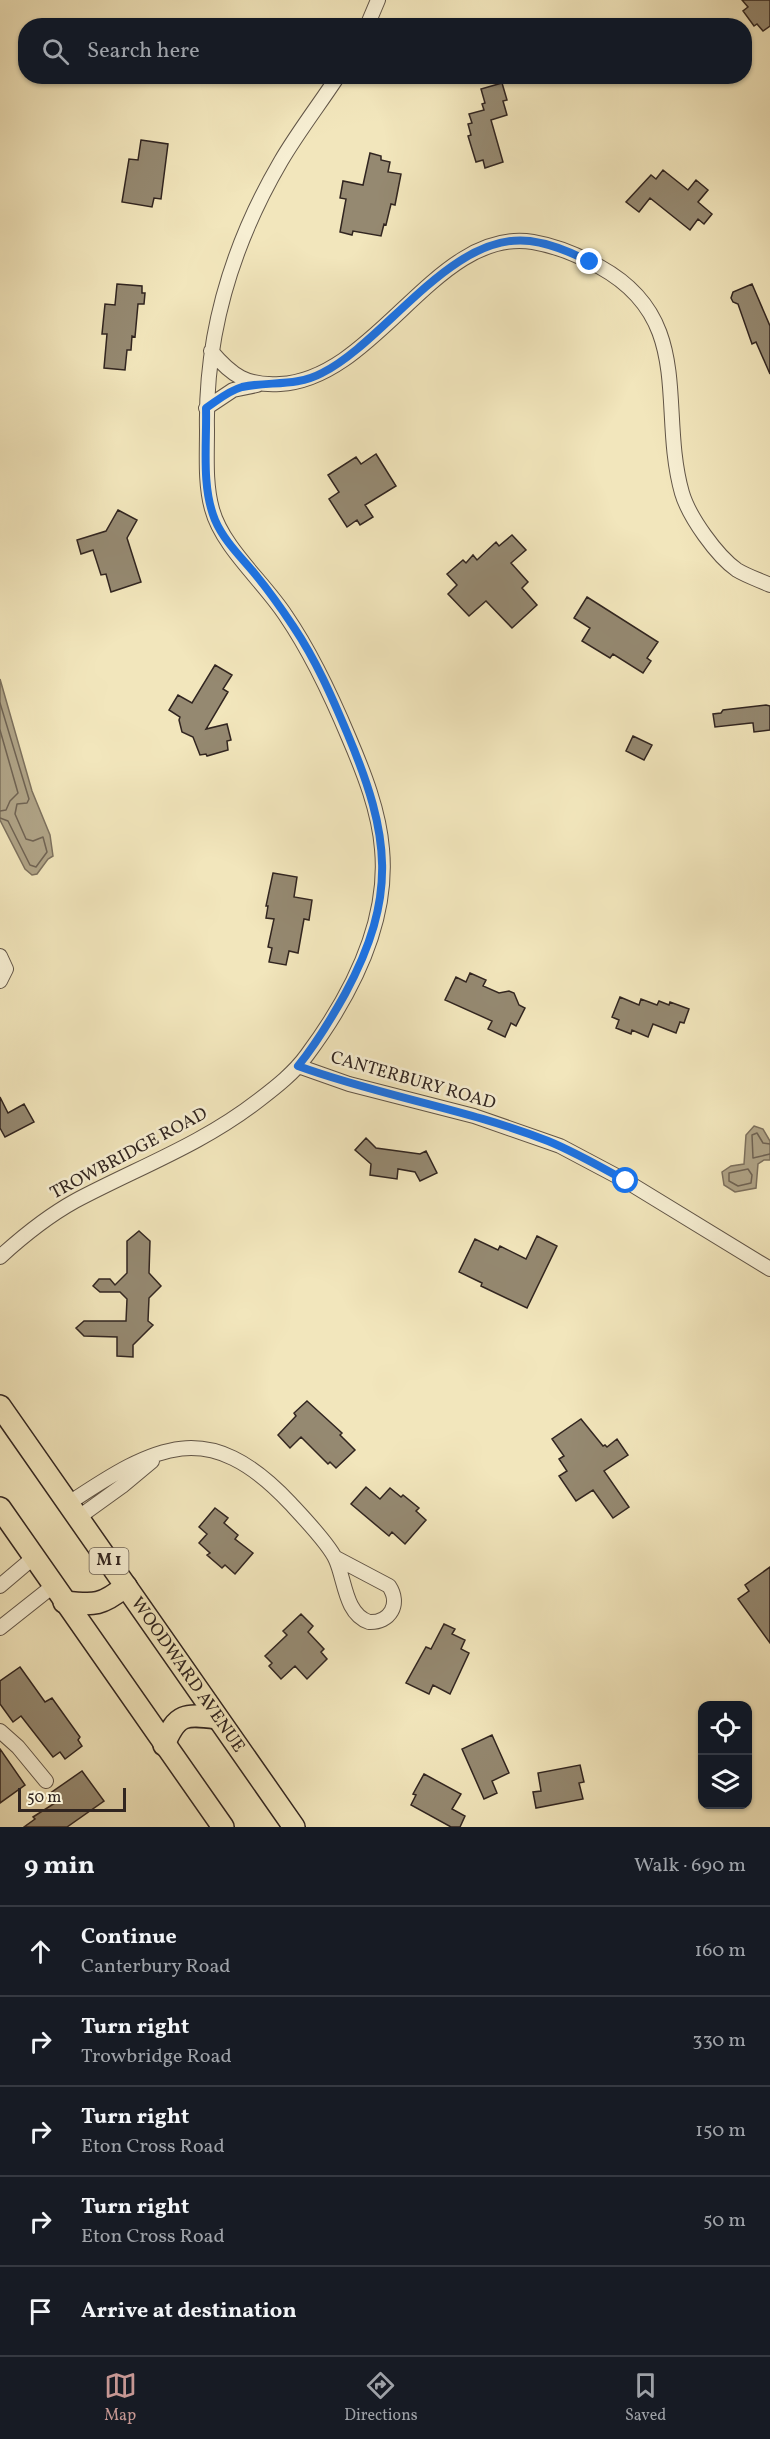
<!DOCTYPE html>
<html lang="en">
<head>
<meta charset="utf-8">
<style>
	body { margin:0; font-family:Vollkorn,serif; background:#20242c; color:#f1f3f6 }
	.controls { position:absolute; right:18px; bottom:18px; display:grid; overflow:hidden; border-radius:12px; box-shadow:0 2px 4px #0004 }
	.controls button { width:54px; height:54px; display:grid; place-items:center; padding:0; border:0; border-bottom:2px solid #363941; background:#171b24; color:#f1f3f6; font:30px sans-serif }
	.scale { position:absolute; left:18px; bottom:15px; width:108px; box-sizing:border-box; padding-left:6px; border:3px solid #312520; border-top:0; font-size:16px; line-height:21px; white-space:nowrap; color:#312520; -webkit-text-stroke:4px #f7efd3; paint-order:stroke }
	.stop { position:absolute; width:18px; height:18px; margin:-14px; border:4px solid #1a73e8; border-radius:50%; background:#fff }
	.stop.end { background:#1a73e8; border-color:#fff; box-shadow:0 2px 6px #0008 }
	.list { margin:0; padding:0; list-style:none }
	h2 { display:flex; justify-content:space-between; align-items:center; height:78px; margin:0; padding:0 24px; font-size:26px }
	h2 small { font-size:20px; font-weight:400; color:#9ea1a6 }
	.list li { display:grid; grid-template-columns:39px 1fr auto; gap:18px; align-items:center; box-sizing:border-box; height:90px; padding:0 24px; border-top:2px solid #363941 }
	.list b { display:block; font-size:22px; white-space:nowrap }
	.list p { margin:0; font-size:20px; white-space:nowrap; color:#9ea1a6 }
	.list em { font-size:20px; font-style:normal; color:#9ea1a6 }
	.icon { flex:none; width:33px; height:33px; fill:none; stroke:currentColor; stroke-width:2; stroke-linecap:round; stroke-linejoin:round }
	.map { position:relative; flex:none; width:770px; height:1827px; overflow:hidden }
	.search { position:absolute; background:#171b24; box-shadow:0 2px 4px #0004; left:18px; right:18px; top:18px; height:66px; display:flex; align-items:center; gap:15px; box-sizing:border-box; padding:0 21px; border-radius:24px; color:#9ea1a6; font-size:22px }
	.sheet { height:528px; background:#171b24 }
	nav { display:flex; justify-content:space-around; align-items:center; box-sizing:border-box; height:84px; border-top:2px solid #363941; background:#171b24; font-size:16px; color:#9ea1a6 }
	nav a { display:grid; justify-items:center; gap:3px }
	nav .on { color:#c59692 }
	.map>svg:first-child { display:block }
</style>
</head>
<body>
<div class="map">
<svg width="770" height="1827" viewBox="0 0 770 1827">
	<rect width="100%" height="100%" fill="#f2e6bc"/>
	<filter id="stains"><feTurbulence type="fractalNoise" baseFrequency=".00333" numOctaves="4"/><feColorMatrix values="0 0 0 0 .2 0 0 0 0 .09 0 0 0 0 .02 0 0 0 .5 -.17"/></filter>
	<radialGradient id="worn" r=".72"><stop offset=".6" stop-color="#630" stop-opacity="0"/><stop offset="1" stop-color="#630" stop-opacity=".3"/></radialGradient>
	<!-- water -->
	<path fill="#b0a487" stroke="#7d715e" stroke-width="1.5" d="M 0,679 L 32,791 L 50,835 L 53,856 L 48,859 L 37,874 L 32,875 L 25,869 L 0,820 Z
		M 754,1126 L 763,1129 L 770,1141 L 770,1160 L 764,1160 L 758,1164 L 756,1188 L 735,1192 L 724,1185 L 722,1172 L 731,1166 L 744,1164 L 746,1135 Z"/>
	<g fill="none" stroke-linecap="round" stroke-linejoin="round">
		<!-- shore -->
		<path stroke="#706454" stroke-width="1.5" d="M 0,703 L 29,799 L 27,803 L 17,804 L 15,814 L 26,839 L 33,841 L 43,837 L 47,852 L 36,867 L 30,865 L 8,821 L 0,818
			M 0,730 L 18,793 L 10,801 L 6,810 L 0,811
			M 770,1144 L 763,1143 L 757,1133 L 752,1135 L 753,1158 L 770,1154
			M 748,1169 L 752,1175 L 751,1183 L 738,1186 L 729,1181 L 729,1173 Z"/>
	</g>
	<!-- building -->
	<path fill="#958971" stroke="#312520" stroke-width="1.5" d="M 742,0 L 770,0 L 770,26 L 763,31 L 757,24 L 754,26 L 743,11 L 748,7 Z
		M 502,83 L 507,100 L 503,101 L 507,115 L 491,120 L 503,162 L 485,168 L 483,160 L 476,162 L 468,136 L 471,135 L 468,124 L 472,123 L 469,114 L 484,110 L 482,104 L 485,103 L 481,89 Z
		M 141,140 L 168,144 L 161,199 L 154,198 L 152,207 L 122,202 L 129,159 L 138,160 Z
		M 370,153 L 381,156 L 381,160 L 390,162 L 388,172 L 401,174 L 395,205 L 391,204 L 386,225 L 384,224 L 381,236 L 353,231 L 352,235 L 340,232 L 346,199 L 340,198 L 343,181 L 363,185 Z
		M 663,170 L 688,190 L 696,180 L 708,190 L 698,202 L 712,214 L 704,224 L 698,219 L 690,230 L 650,198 L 639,212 L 626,202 L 651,175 L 656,179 Z
		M 117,284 L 142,286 L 142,293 L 145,293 L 144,304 L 138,304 L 135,337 L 132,336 L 131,350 L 127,350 L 125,370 L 104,368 L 107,334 L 102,334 L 105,304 L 115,305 Z
		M 752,284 L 770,326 L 770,374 L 756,342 L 752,344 L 738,304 L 733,302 L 731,298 L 733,292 Z
		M 376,454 L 396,486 L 365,505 L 373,517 L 360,525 L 357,520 L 347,527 L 329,499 L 339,492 L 328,475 L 356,457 L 361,464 Z
		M 118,510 L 137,520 L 127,538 L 141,582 L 111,592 L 106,574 L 101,575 L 93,550 L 81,554 L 77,540 L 106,531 Z
		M 512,535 L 526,550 L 511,563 L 528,582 L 522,588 L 537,605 L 512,628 L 486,601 L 469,616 L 448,594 L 457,585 L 447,574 L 463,560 L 466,563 L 473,555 L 477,560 L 496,542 L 499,546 Z
		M 587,597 L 658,642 L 647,658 L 651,661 L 643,673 L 613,654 L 610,658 L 582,641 L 590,628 L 574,618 Z
		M 215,665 L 232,675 L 223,689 L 228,692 L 206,729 L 227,724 L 231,740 L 227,741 L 228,750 L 207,756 L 206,754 L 200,755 L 193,737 L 182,732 L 179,720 L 180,717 L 169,710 L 178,695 L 192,703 Z
		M 766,705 L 770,706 L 770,730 L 754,732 L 753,723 L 751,723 L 715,727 L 713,714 L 721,713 L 723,710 Z
		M 633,736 L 652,745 L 644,760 L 626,751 Z
		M 273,873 L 297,877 L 294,897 L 312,900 L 309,920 L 304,919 L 298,953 L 289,951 L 286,965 L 269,962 L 272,948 L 268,947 L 274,919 L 266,918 L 268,906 L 266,906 Z
		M 470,973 L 486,980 L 483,986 L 499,993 L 509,991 L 514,993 L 519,1005 L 525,1008 L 516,1026 L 511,1023 L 505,1037 L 488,1029 L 492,1021 L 445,1000 L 456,977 L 466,982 Z
		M 620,997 L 639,1005 L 641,999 L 657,1005 L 659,1001 L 669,1005 L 670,1002 L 689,1009 L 684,1023 L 680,1022 L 676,1033 L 653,1024 L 648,1037 L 632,1030 L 631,1034 L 616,1028 L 619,1020 L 612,1017 Z
		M 0,1097 L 8,1113 L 24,1104 L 34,1122 L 5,1137 L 0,1128 Z
		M 366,1138 L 376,1148 L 420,1154 L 426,1151 L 437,1173 L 420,1181 L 415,1172 L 398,1169 L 397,1179 L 370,1175 L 371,1164 L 355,1150 Z
		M 139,1231 L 150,1241 L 149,1273 L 161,1286 L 149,1298 L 148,1321 L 153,1325 L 133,1345 L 133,1357 L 117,1356 L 117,1337 L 84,1336 L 76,1328 L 84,1321 L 126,1321 L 127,1299 L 120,1292 L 100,1292 L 93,1286 L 99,1279 L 110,1279 L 115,1285 L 127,1273 L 127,1241 Z
		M 537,1236 L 557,1246 L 527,1308 L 481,1286 L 482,1283 L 459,1272 L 475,1239 L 498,1250 L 500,1246 L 526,1259 Z
		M 307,1401 L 342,1433 L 340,1435 L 355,1450 L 336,1468 L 330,1462 L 328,1464 L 301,1437 L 290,1448 L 278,1435 L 296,1416 L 294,1413 Z
		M 581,1419 L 603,1446 L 605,1445 L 607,1447 L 617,1439 L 628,1455 L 604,1471 L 629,1507 L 613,1518 L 593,1490 L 576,1501 L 559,1476 L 567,1471 L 559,1459 L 564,1456 L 552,1439 Z
		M 366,1487 L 380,1499 L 390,1488 L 401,1497 L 403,1495 L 419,1508 L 416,1511 L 426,1520 L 405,1544 L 392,1532 L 389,1536 L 351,1504 Z
		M 215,1508 L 228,1518 L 224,1523 L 238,1535 L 235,1539 L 253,1553 L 235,1574 L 225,1565 L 222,1568 L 207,1555 L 210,1553 L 199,1543 L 207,1534 L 199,1527 Z
		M 770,1567 L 770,1643 L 738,1599 L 749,1591 L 745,1585 Z
		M 301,1614 L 313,1626 L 308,1632 L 324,1649 L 321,1652 L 327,1659 L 307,1679 L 295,1666 L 281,1679 L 269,1666 L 272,1663 L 265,1656 L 287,1635 L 283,1631 Z
		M 444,1624 L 455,1629 L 452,1634 L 465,1640 L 461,1649 L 469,1653 L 450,1694 L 433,1685 L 429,1694 L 406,1683 L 426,1647 L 431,1649 Z
		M 20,1667 L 45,1702 L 52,1698 L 80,1737 L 78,1740 L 82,1746 L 65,1759 L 60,1752 L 53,1757 L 21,1716 L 13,1722 L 0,1704 L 0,1681 Z
		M 492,1735 L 509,1773 L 492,1781 L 497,1793 L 484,1799 L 462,1749 Z
		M 0,1749 L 25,1785 L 0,1803 Z
		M 580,1765 L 584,1782 L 579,1783 L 583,1799 L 536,1808 L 533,1792 L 541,1791 L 538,1773 Z
		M 82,1771 L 104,1801 L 67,1827 L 24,1827 L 35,1819 L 33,1817 L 55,1803 L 49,1794 Z
		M 424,1774 L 461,1794 L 452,1809 L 465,1816 L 460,1827 L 451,1827 L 411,1805 L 416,1795 L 413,1794 Z"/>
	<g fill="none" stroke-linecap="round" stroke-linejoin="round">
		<defs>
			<path id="minor" d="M 367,26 L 378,0
				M 211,351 C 232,376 247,386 280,384 C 377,379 437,226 533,242 C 557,246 578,255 600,267 C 696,320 658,408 682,493 C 689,517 717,556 737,570 C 747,576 759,580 770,585
				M 206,408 L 233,390 L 257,385
				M 0,956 L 6,969 L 0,981
				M 298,1066 L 349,1084 L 474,1116 L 560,1146 L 626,1181 L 770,1269
				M 0,1257 C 23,1236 48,1216 75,1201 C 139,1167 201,1145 259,1100 C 276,1087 294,1073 307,1055 C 350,997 389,923 382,849 C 379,811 364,773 349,738 C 331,695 312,654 286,616 C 264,582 222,547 212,509 C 205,484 207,456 207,430 C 205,334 233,243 281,161 C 298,132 319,105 338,76
				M 69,1503 C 156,1445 208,1416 290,1503 C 302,1516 330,1545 336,1560 C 345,1580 345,1614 369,1622 C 390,1623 401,1604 389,1586 L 336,1558
				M 79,1517 L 122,1486 L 152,1461
				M 0,1586 L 33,1558
				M 0,1628 L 53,1586
				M 0,1731 L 18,1747 L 46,1781"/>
			<g id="primary">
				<path id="s1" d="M 0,1406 L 294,1827"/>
				<path d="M 0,1508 L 223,1827"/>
				<path d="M 64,1602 C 95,1605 101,1606 126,1586"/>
				<path d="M 164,1745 C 177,1713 185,1714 217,1718"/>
			</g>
		</defs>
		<!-- minor casing -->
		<use href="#minor" stroke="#615547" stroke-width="16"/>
		<!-- primary casing -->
		<use href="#primary" stroke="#312520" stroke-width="24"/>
		<!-- minor -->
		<use href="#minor" stroke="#f7efd3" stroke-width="14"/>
		<!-- primary -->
		<use href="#primary" stroke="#f2e6bc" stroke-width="21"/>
	</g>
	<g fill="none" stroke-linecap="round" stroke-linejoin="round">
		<!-- route -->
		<path stroke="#1a73e8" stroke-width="8" d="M 590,262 C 571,252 552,244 530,241 C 452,231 386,341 322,373 C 296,387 269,381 242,387 C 228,391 218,400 206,408 C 207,443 201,486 215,520 C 224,541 241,557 255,574 C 269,591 281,608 293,626 C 316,660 332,697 348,735 C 390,835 398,896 345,994 C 331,1019 316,1044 298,1066 C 380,1096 467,1109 548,1141 C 575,1152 601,1167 626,1181"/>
	</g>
	<g text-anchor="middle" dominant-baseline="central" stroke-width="5" stroke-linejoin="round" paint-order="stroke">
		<!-- shield labels -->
		<rect fill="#f7efd3" stroke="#6c6256" stroke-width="1.5" x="89.5" y="1548" width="39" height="26" rx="4.5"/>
		<g font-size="16" font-weight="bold" fill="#312520">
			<text x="109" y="1561">M 1</text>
		</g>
		<!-- street labels -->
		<g font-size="18" fill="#312520" stroke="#f7efd3">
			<text transform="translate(413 1081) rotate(16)">CANTERBURY ROAD</text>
			<text transform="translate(129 1154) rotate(-28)">TROWBRIDGE ROAD</text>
			<text stroke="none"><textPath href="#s1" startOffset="328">WOODWARD AVENUE</textPath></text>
		</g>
	</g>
	<rect width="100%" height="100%" filter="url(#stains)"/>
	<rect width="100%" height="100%" fill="url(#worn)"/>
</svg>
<div class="controls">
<button><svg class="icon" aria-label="locate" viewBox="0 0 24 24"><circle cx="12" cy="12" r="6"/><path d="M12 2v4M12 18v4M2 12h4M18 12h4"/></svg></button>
<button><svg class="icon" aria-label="layers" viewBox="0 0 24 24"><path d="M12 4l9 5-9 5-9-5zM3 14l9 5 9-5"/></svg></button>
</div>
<div class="scale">50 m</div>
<div class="stop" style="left:626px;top:1181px"></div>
<div class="stop end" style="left:590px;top:262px"></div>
<div class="search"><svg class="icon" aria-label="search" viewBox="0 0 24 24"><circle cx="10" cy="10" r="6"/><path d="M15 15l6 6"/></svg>Search here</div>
</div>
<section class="sheet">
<h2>9 min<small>Walk · 690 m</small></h2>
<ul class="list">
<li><svg class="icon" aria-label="ahead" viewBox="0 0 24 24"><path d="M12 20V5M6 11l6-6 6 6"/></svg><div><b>Continue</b><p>Canterbury Road</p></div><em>160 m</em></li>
<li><svg class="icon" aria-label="right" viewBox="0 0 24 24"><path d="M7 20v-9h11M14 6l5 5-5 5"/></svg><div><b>Turn right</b><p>Trowbridge Road</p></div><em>330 m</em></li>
<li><svg class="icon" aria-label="right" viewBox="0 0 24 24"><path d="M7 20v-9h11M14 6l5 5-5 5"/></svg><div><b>Turn right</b><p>Eton Cross Road</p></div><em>150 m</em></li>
<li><svg class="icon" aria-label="right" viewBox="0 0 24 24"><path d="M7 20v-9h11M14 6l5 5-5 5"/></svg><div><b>Turn right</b><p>Eton Cross Road</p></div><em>50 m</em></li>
<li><svg class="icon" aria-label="arrive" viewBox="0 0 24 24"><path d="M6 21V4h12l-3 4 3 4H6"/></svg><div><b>Arrive at destination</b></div></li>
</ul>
</section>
<nav>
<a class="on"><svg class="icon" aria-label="map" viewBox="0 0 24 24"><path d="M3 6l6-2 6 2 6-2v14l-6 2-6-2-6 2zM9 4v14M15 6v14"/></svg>Map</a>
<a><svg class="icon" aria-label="directions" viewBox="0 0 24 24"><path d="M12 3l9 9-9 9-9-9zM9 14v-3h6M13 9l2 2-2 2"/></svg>Directions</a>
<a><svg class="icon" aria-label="saved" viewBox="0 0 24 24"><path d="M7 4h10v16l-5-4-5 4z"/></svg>Saved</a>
</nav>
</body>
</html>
